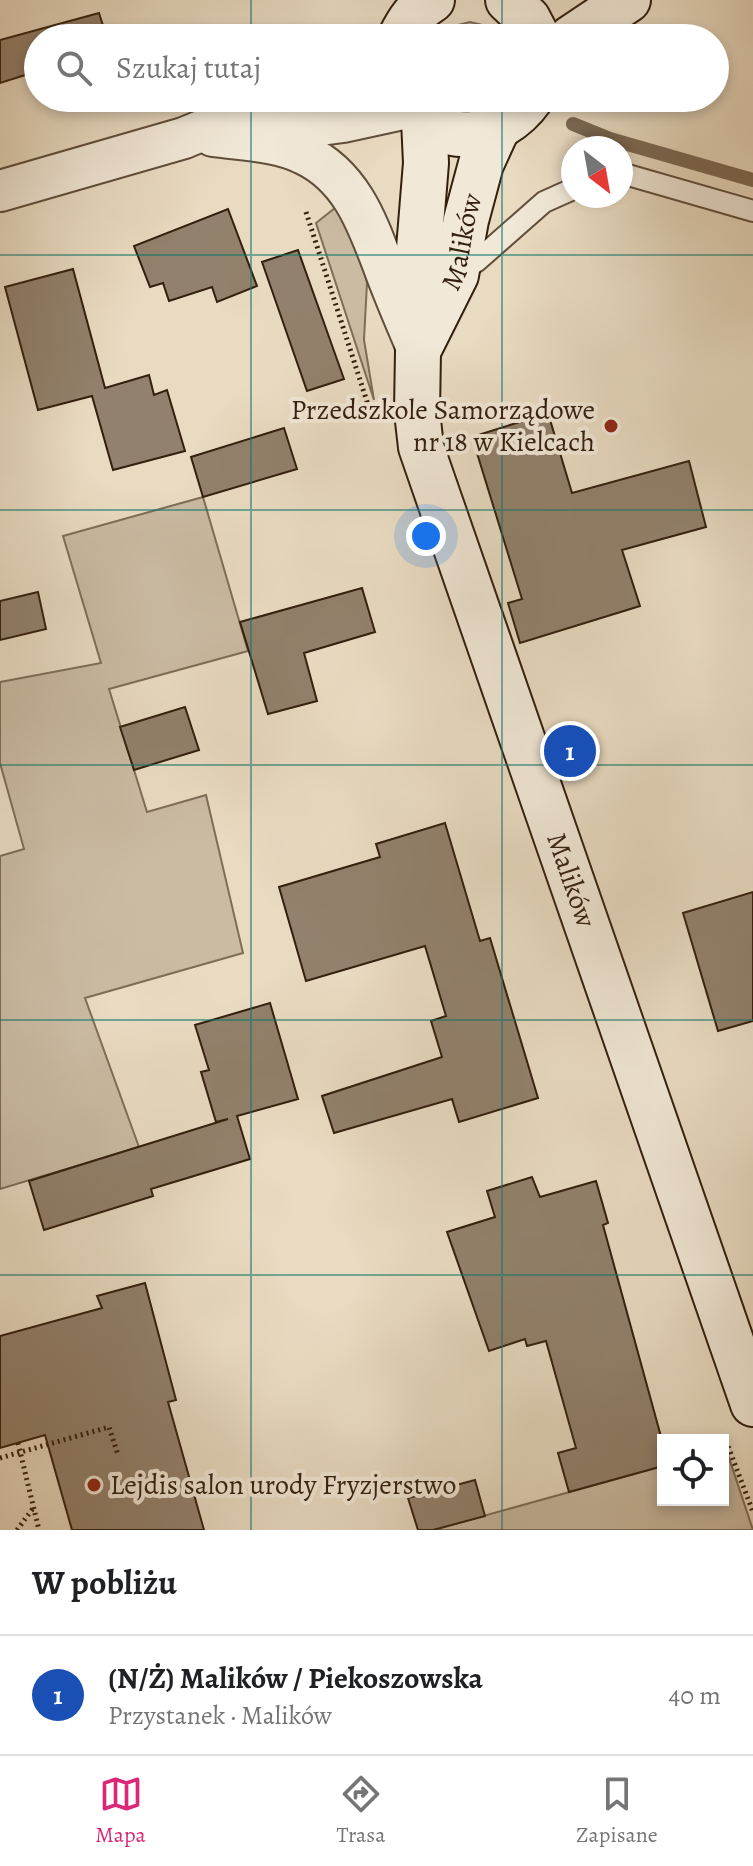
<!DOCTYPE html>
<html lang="pl">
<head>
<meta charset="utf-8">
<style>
	body { margin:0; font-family:Alegreya,serif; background:#f2f2f2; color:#202124 }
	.controls { position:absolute; right:24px; bottom:24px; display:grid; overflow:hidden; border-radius:0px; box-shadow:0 4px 12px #0003 }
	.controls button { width:72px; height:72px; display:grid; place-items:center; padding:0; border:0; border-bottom:2px solid #e0e0e0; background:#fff; color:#202124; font:40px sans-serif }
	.compass { position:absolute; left:561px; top:136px; width:72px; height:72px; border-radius:50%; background:#fff; box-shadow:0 4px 12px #0003; rotate:149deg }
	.you { position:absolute; left:426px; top:536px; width:28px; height:28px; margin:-20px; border:6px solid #fff; border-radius:50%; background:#1a73e8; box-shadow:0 0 0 12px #1a73e833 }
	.badge { display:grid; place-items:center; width:52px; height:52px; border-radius:50%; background:#db2777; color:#fff; font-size:26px; font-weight:700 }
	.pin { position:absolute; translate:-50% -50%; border:4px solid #fff; box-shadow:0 2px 8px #0006 }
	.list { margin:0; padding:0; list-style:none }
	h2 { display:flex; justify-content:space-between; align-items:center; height:104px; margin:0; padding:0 32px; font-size:34px }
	h2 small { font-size:26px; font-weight:400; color:#757577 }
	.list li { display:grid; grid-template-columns:52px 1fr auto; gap:24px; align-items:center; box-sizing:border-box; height:120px; padding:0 32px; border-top:2px solid #e0e0e0 }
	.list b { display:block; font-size:30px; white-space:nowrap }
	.list p { margin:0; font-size:26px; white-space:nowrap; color:#757577 }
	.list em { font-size:26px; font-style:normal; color:#757577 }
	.icon { flex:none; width:44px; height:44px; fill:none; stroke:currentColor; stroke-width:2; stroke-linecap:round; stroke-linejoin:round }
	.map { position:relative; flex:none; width:753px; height:1530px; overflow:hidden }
	.search { position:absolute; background:#fff; box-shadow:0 4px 12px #0003; left:24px; right:24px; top:24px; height:88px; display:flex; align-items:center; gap:20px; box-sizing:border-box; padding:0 28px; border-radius:44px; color:#757577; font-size:30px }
	.sheet { height:224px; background:#fff }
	nav { display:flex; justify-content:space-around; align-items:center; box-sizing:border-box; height:112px; border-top:2px solid #e0e0e0; background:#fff; font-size:22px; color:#757577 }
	nav a { display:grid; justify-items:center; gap:4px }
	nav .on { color:#db2777 }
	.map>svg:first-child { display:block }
</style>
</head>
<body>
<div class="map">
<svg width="753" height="1530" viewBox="0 0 753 1530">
	<rect width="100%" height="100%" fill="#e9dbc2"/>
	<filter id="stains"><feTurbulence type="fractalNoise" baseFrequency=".0025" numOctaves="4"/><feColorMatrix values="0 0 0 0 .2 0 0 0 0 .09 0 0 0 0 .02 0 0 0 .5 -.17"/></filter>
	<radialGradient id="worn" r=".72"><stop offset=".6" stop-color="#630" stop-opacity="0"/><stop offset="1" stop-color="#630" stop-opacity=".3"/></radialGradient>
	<!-- green -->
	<path fill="#cabba3" stroke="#7e6d58" stroke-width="2" d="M 470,22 L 482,25 L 498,38 L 435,38 L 446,28 Z
		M 335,208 L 343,218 L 364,267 L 367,283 L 364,340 L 374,400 L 316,223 Z
		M 203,497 L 248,651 L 109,689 L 147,812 L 206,795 L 243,953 L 85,998 L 139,1147 L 0,1189 L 0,856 L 24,849 L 0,763 L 0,682 L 101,663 L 63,536 Z
		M 726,1449 L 753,1530 L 433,1530 L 663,1466 L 663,1500 L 723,1500 L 723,1450 Z"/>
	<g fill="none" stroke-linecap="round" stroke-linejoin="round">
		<!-- stream -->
		<path stroke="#7b6955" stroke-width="14" d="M 573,124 L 610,139 L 753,180"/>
	</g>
	<!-- building -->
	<path fill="#92816c" stroke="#331f0e" stroke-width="2" d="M 99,13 L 107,38 L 38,38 L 38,71 L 0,83 L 0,40 Z
		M 228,209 L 257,286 L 217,302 L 212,287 L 169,301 L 163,283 L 150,287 L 134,246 Z
		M 298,250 L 344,379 L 307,391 L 262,262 Z
		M 73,269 L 105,388 L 149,375 L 154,395 L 167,390 L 185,451 L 113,470 L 92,396 L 38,410 L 5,287 Z
		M 548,413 L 572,493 L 689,461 L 706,527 L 622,550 L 640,606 L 520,643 L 508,603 L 522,599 L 472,437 Z
		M 284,428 L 297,469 L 203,497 L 191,457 Z
		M 362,588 L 375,632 L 304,653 L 317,701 L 268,714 L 240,622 Z
		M 38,592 L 46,629 L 0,640 L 0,601 Z
		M 185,707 L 199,750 L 134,770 L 120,727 Z
		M 445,823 L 480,941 L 490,938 L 538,1098 L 459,1122 L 452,1099 L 334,1133 L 322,1096 L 442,1057 L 431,1021 L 446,1016 L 425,946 L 306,981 L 279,887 L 380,857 L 376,844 Z
		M 753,892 L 753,1021 L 718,1031 L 683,913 Z
		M 270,1003 L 298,1099 L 237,1116 L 250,1159 L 151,1189 L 153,1196 L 44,1230 L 29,1181 L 228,1119 L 216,1122 L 201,1072 L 209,1070 L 195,1025 Z
		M 532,1177 L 540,1197 L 596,1181 L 608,1223 L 603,1225 L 663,1444 L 663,1466 L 569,1492 L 558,1453 L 576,1448 L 546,1341 L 527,1346 L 525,1339 L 489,1351 L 447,1232 L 495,1217 L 487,1191 Z
		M 145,1283 L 176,1400 L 168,1402 L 204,1530 L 72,1530 L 45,1435 L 0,1448 L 0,1336 L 102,1308 L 97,1296 Z
		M 475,1480 L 485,1516 L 433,1530 L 418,1530 L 408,1498 Z"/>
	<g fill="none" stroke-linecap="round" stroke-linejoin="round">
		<defs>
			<path id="service" d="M 621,173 L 753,211
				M 459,273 L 477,261 L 544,202 L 573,189"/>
			<path id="minor" d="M 260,133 L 343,122 L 412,107
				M 213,136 C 242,140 278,141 304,154 C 351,176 367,222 384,267 C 393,292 404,317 414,341
				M 0,191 L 184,138 L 280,98"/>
			<g id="secondary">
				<path d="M 508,0 L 528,19 L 538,38"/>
				<path d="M 400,38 C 408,22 416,9 432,0"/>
				<path d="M 571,38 L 628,0"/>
				<path d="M 408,100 C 439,150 500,142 531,98"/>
				<path id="s1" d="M 424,120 L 426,163 L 416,286 L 418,351 L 417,412 L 421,447 L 753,1404"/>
				<path id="s2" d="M 421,345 L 456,275 L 466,220 L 481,164 L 497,129"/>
			</g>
		</defs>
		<!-- service casing -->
		<use href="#service" stroke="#604e3b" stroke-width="24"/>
		<!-- minor casing -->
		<use href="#minor" stroke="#604e3b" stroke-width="44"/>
		<!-- secondary casing -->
		<use href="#secondary" stroke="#331f0e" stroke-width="48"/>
		<!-- path -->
		<path stroke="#331f0e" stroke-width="5" stroke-dasharray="2 4" stroke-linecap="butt" d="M 306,212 L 369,408
			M 726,1441 L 753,1512
			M 18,1443 L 39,1530
			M 0,1458 L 109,1427 L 118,1455
			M 17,1530 L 34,1507"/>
		<!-- service -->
		<use href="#service" stroke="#f1e8d7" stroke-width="20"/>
		<!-- minor -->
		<use href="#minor" stroke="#f1e8d7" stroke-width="40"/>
		<!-- secondary -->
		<use href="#secondary" stroke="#f1e8d7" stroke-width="44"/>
	</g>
	<!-- grid -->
	<path fill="none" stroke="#0f766e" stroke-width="2" stroke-opacity="0.55" d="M 251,0 L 251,38M 502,0 L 502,38M 251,98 L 251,1530M 502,98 L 502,1530M 0,255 L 753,255M 0,510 L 753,510M 0,765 L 753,765M 0,1020 L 753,1020M 0,1275 L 753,1275"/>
	<!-- markers -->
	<g fill="#8f2418" stroke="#f1e8d7" stroke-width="3">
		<circle cx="611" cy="426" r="8"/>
		<circle cx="94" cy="1485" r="8"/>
	</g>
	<g text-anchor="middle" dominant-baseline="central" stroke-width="8" stroke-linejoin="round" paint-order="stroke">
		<!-- street labels -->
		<g font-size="28" fill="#331f0e" stroke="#f1e8d7">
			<text stroke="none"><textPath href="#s2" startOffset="112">Malików</textPath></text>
			<text stroke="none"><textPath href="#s1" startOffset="786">Malików</textPath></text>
		</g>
		<!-- poi labels -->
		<g font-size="28" fill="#331f0e" stroke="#f1e8d7" text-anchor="end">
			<text x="595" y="410">Przedszkole Samorządowe<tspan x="595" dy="32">nr 18 w Kielcach</tspan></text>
			<text x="110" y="1485" text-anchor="start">Lejdis salon urody Fryzjerstwo</text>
		</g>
	</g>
	<rect width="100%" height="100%" filter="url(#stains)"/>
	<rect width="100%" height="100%" fill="url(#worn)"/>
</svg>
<div class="controls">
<button><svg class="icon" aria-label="locate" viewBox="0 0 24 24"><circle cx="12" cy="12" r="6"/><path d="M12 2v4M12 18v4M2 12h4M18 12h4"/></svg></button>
</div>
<svg class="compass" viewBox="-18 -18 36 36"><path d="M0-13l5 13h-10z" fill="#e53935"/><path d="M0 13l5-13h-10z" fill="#757577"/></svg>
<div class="you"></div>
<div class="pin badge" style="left:570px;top:751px;background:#1a4fb4">1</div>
<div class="search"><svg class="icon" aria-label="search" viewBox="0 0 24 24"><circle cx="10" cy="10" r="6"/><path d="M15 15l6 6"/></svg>Szukaj tutaj</div>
</div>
<section class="sheet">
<h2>W pobliżu<small></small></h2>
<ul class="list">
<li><span class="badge" style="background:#1a4fb4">1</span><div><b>(N/Ż) Malików / Piekoszowska</b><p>Przystanek · Malików</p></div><em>40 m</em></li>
</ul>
</section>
<nav>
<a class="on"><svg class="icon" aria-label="map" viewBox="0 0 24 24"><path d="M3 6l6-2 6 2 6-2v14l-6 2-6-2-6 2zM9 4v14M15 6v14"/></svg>Mapa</a>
<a><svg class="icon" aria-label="directions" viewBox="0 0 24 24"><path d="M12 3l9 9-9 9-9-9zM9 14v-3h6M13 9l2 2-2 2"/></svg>Trasa</a>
<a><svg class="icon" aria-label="saved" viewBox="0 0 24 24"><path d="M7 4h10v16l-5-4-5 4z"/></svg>Zapisane</a>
</nav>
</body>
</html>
